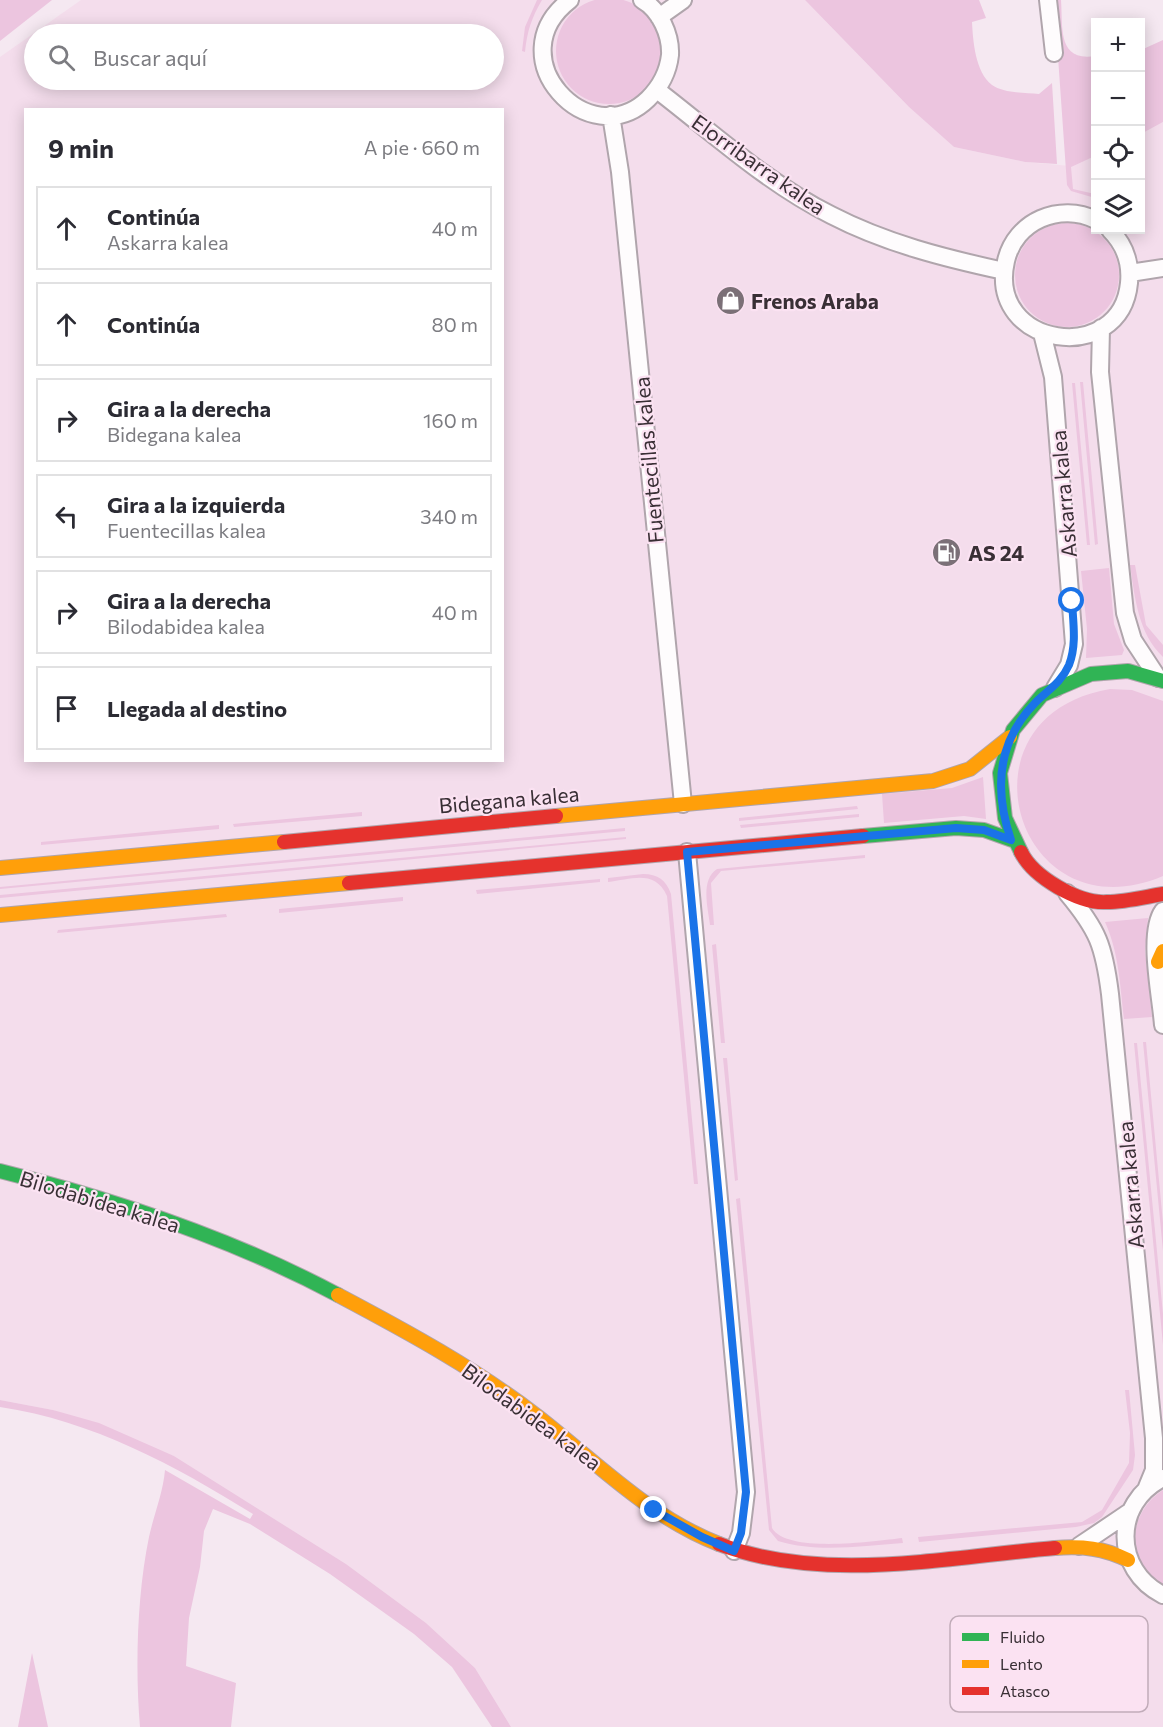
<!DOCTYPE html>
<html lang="es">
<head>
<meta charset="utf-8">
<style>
	body { margin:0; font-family:Commissioner,sans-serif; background:#f7f7f7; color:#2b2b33 }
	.controls { position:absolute; right:18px; top:18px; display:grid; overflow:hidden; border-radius:0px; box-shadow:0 3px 15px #0003 }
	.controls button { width:54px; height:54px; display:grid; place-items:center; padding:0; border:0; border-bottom:2px solid #e1e1e2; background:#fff; color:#2b2b33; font:30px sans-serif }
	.stop { position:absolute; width:18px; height:18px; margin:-14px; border:4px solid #1a73e8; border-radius:50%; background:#fff }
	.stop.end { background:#1a73e8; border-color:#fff; box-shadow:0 2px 6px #0008 }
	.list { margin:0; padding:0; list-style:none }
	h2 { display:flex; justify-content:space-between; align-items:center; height:78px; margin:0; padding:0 24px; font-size:26px }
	h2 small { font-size:20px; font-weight:400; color:#7c7c81 }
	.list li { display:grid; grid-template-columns:39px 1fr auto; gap:18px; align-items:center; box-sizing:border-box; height:84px; margin:0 12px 12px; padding:0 12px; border:2px solid #e1e1e2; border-radius:0px }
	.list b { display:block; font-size:22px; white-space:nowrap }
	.list p { margin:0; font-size:20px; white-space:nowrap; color:#7c7c81 }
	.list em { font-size:20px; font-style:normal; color:#7c7c81 }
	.icon { flex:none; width:33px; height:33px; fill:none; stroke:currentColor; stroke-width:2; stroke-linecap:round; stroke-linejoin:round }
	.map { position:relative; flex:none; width:1163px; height:1727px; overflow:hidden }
	.search { position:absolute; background:#fff; box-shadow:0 3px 15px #0003; left:24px; top:24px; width:480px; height:66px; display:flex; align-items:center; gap:15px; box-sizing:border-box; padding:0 21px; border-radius:33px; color:#7c7c81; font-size:22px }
	.panel { position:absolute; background:#fff; box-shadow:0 3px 15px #0003; left:24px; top:108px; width:480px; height:654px; border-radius:0px }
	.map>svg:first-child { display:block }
</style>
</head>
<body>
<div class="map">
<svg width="1163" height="1727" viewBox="0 0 1163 1727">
	<rect width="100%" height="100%" fill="#f5e8f1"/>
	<!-- built -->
	<path fill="#f4ddec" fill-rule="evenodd" d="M 81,0 L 805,0 L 909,107 L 954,147 L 1025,162 L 1071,166 L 1095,156 L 1096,230 L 1140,230 L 1141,134 L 1163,122 L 1163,1727 L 511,1727 L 475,1668 L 426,1623 L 346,1564 L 174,1456 L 53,1410 L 0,1400 L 0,57 ZM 34,34 L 494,34 L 494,80 L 34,80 ZM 26,110 L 502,110 L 502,760 L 26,760 Z"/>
	<!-- green -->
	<path fill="#ecc5df" d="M556 51a53 53 0 1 1 106 0a53 53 0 1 1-106 0Z
		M 0,0 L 52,0 L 0,41 Z
		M 537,0 L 542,0 C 532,17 527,31 525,52 L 522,51 L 525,27 Z
		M 805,0 L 979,0 L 986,18 L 972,22 C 973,40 975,72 992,85 C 1003,93 1025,93 1039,94 L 1052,83 L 1057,164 L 1025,162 L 954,147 L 909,107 Z
		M 1054,0 L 1061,0 C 1063,27 1057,62 1095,56 L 1095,156 L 1071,167 L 1073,189 L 1095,194 L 1095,198 L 1071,191 L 1067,185 Z
		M 1163,40 L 1163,122 L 1141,134 L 1141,50 Z
		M1015 275a52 52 0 1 1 104 0a52 52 0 1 1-104 0Z
		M 1080,382 L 1083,382 L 1098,544 L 1095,545 Z
		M 1072,383 L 1075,383 L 1090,545 L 1087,545 Z
		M 1130,565 L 1135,565 L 1146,625 L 1163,645 L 1163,657 C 1138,633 1135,598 1130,565 Z
		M 1109,568 L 1114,624 L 1124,650 L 1122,655 L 1086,658 L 1087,629 L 1081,571 Z
		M 1110,689 L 1132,690 L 1163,701 L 1163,876 C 1016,938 950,716 1110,689 Z
		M 983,777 L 986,819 L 964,816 L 884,823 L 882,794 L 952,788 Z
		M 857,806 L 858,809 L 739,821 L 739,818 Z
		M 362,812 L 362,816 L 234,827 L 233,824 Z
		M 859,814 L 859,817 L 741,828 L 740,825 Z
		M 219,825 L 219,829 L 41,845 L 41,842 Z
		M 625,828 L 625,831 L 0,889 L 0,887 Z
		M 626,837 L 626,839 L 0,898 L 0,895 Z
		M 865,855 L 865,858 L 721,871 L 711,883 L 714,925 L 710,925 C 708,908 700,880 717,869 Z
		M 643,874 C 658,874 666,880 671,894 L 698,1184 L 694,1184 L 667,896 C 655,869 632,879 608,882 L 608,878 Z
		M 600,879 L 600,882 L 477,894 L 476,890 Z
		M 403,897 L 403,901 L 279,913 L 279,909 Z
		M 226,914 L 227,917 L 57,933 L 58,930 Z
		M 1148,918 L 1145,951 L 1152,1017 L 1124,1019 C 1120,985 1119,953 1105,922 Z
		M 716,944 L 725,1043 L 721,1043 L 712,945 Z
		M 1143,1042 L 1146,1042 L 1163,1223 L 1163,1251 Z
		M 1134,1043 L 1137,1043 L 1163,1314 L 1163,1345 Z
		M 723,1058 L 727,1058 L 738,1180 L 735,1181 Z
		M 740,1198 L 772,1528 C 787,1554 876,1541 902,1538 L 903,1543 C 861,1546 818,1553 778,1541 L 769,1530 L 736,1199 Z
		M 1125,1390 L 1129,1390 L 1135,1455 L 1133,1470 L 1102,1517 L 1094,1523 L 1076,1527 L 919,1542 L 918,1537 L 1082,1522 L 1102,1510 L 1129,1463 L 1130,1433 Z
		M 0,1400 L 53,1410 L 99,1423 L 174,1456 L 346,1564 L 426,1623 L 475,1668 L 511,1727 L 492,1727 L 452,1667 L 414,1634 L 330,1574 L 250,1524 L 213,1509 L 204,1531 L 200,1567 L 189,1618 L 186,1666 L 236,1683 L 231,1727 L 140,1727 C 135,1668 137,1595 149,1537 C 154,1514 163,1493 165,1470 L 250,1519 L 253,1514 C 174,1465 93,1421 0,1407 Z
		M 1163,1490 L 1163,1584 C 1123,1563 1128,1512 1163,1490 Z
		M 32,1653 L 48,1727 L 18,1727 Z"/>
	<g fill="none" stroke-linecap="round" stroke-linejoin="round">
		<defs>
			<path id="street" d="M 570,0 C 496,57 589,156 648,99 C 660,87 668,73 670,55 C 671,35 660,10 642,0
				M 1048,0 L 1054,53
				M 659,17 L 683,0
				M 657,90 C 713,133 767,183 831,215 C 885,243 944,258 1004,271
				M 611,115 L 620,172 L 683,804
				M 1096,220 C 1060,202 1015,221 1006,261 C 986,348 1121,367 1129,283 C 1131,262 1124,244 1110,230
				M 1130,273 L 1163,268
				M 1101,328 L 1100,372 L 1125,613 L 1133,640 L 1158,678
				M 1042,333 L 1053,377 L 1074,644 L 1069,665 L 1055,688
				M 687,852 L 746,1492 L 741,1533 L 734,1551
				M 1067,893 C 1098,930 1104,946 1110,994 L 1154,1438 L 1154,1470 L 1147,1487
				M 1163,911 C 1147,933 1161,997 1163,1025
				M 1163,1478 C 1113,1503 1113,1570 1163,1595
				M 1079,1546 L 1128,1513"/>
			<path id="fast" d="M 863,836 L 956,828 L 984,830 L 1012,840
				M 1021,852 L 1005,818 L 1000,773 L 1013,730 L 1042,695 L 1091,674 L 1128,671 L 1163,681
				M 0,1171 C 117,1200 231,1238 338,1295"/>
			<path id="slow" d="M 556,816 L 933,781 L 970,769 L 1010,737
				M 0,868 L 284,842
				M 0,915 L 349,883
				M 1158,962 L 1163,951
				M 338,1295 C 406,1331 476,1369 537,1416 C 595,1461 649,1517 719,1544
				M 1055,1548 C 1083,1546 1103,1548 1128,1560"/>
			<path id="jam" d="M 284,842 L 556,816
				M 1021,852 C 1033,877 1079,904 1107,902 C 1125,902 1145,897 1163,894
				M 349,883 L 863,836
				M 719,1544 C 823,1584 948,1557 1055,1548"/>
		</defs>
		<!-- street casing -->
		<use href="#street" stroke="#b0a5ac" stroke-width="20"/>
		<!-- fast casing -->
		<use href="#fast" stroke="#b0a5ac" stroke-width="16"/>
		<!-- slow casing -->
		<use href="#slow" stroke="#b0a5ac" stroke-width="16"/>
		<!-- jam casing -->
		<use href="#jam" stroke="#b0a5ac" stroke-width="16"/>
		<!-- street -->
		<use href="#street" stroke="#fefcfd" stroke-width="16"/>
		<!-- fast -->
		<use href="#fast" stroke="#30b455" stroke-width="14"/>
		<!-- slow -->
		<use href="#slow" stroke="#ff9f0a" stroke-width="14"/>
		<!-- jam -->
		<use href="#jam" stroke="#e5322d" stroke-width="14"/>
	</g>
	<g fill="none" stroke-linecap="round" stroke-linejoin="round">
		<!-- route -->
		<path stroke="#1a73e8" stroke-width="8" d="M 654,1510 L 702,1537 L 734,1551 L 741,1533 L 746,1492 L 687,852 L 956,828 L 984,830 L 1011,840 C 994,790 997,742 1035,703 C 1048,690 1061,683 1069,665 C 1077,645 1073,622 1072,601"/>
	</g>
	<!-- icons -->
	<defs>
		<symbol id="shop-disc" viewBox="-11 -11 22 22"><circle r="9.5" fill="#7b7077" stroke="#fbe2f2"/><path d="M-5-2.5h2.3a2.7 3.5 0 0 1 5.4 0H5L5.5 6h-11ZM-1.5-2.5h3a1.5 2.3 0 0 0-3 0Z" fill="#fff"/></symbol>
		<symbol id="fuel-disc" viewBox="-11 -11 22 22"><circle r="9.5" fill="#7b7077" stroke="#fbe2f2"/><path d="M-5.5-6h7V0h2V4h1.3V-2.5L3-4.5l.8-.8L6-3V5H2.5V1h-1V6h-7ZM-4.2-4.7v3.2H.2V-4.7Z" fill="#fff"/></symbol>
	</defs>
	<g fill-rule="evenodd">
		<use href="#shop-disc" x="714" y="284" width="33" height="33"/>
		<use href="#fuel-disc" x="930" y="536" width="33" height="33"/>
	</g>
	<g text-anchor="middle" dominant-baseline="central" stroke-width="4.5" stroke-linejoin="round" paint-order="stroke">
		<!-- street labels -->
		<g font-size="21" fill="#392f35" stroke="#fbe2f2">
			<text transform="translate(759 164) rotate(35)">Elorribarra kalea</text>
			<text transform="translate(648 460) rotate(-95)">Fuentecillas kalea</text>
			<text transform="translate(1063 494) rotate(-95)">Askarra kalea</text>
			<text transform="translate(509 799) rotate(-5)">Bidegana kalea</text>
			<text transform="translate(1130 1185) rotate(-95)">Askarra kalea</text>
			<text transform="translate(100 1201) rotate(17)">Bilodabidea kalea</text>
			<text transform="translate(532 1416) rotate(36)">Bilodabidea kalea</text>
		</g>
		<!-- poi labels -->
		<g font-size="21" font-weight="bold" fill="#392f35" stroke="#fbe2f2" text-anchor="start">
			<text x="751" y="300">Frenos Araba</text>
			<text x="968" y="552">AS 24</text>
		</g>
	</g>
	<!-- legend -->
	<rect x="950" y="1616" width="198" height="96" rx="9" fill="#fbe2f2" stroke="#c1acb9" stroke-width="1.5"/>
	<rect x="962" y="1633" width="27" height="8" fill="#30b455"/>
	<rect x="962" y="1660" width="27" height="8" fill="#ff9f0a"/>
	<rect x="962" y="1687" width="27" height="8" fill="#e5322d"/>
	<g font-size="16" fill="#392f35">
		<text x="1000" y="1643">Fluido</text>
		<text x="1000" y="1670">Lento</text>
		<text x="1000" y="1697">Atasco</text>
	</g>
</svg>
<div class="controls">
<button>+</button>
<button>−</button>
<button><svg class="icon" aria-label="locate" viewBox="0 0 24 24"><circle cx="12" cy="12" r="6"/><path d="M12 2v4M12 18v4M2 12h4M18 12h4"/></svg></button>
<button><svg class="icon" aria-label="layers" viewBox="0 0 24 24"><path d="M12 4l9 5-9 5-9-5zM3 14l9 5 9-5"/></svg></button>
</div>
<div class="stop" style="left:1072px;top:601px"></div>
<div class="stop end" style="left:654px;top:1510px"></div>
<div class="search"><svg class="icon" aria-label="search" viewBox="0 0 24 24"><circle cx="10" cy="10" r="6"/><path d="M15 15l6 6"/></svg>Buscar aquí</div>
<section class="panel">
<h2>9 min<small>A pie · 660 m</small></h2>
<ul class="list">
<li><svg class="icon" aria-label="ahead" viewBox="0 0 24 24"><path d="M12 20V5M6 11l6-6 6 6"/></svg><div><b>Continúa</b><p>Askarra kalea</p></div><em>40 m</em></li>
<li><svg class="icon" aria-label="ahead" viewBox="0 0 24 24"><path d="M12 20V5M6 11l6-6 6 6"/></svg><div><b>Continúa</b></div><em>80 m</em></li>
<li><svg class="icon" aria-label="right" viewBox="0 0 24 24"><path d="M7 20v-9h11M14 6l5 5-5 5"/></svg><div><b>Gira a la derecha</b><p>Bidegana kalea</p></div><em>160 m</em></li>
<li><svg class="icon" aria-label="left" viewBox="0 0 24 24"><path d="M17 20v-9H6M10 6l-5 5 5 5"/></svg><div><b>Gira a la izquierda</b><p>Fuentecillas kalea</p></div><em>340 m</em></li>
<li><svg class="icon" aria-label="right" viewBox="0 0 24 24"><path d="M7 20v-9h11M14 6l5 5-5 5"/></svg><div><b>Gira a la derecha</b><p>Bilodabidea kalea</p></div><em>40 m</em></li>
<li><svg class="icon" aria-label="arrive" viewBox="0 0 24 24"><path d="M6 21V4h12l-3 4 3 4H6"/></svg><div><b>Llegada al destino</b></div></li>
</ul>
</section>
</div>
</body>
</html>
